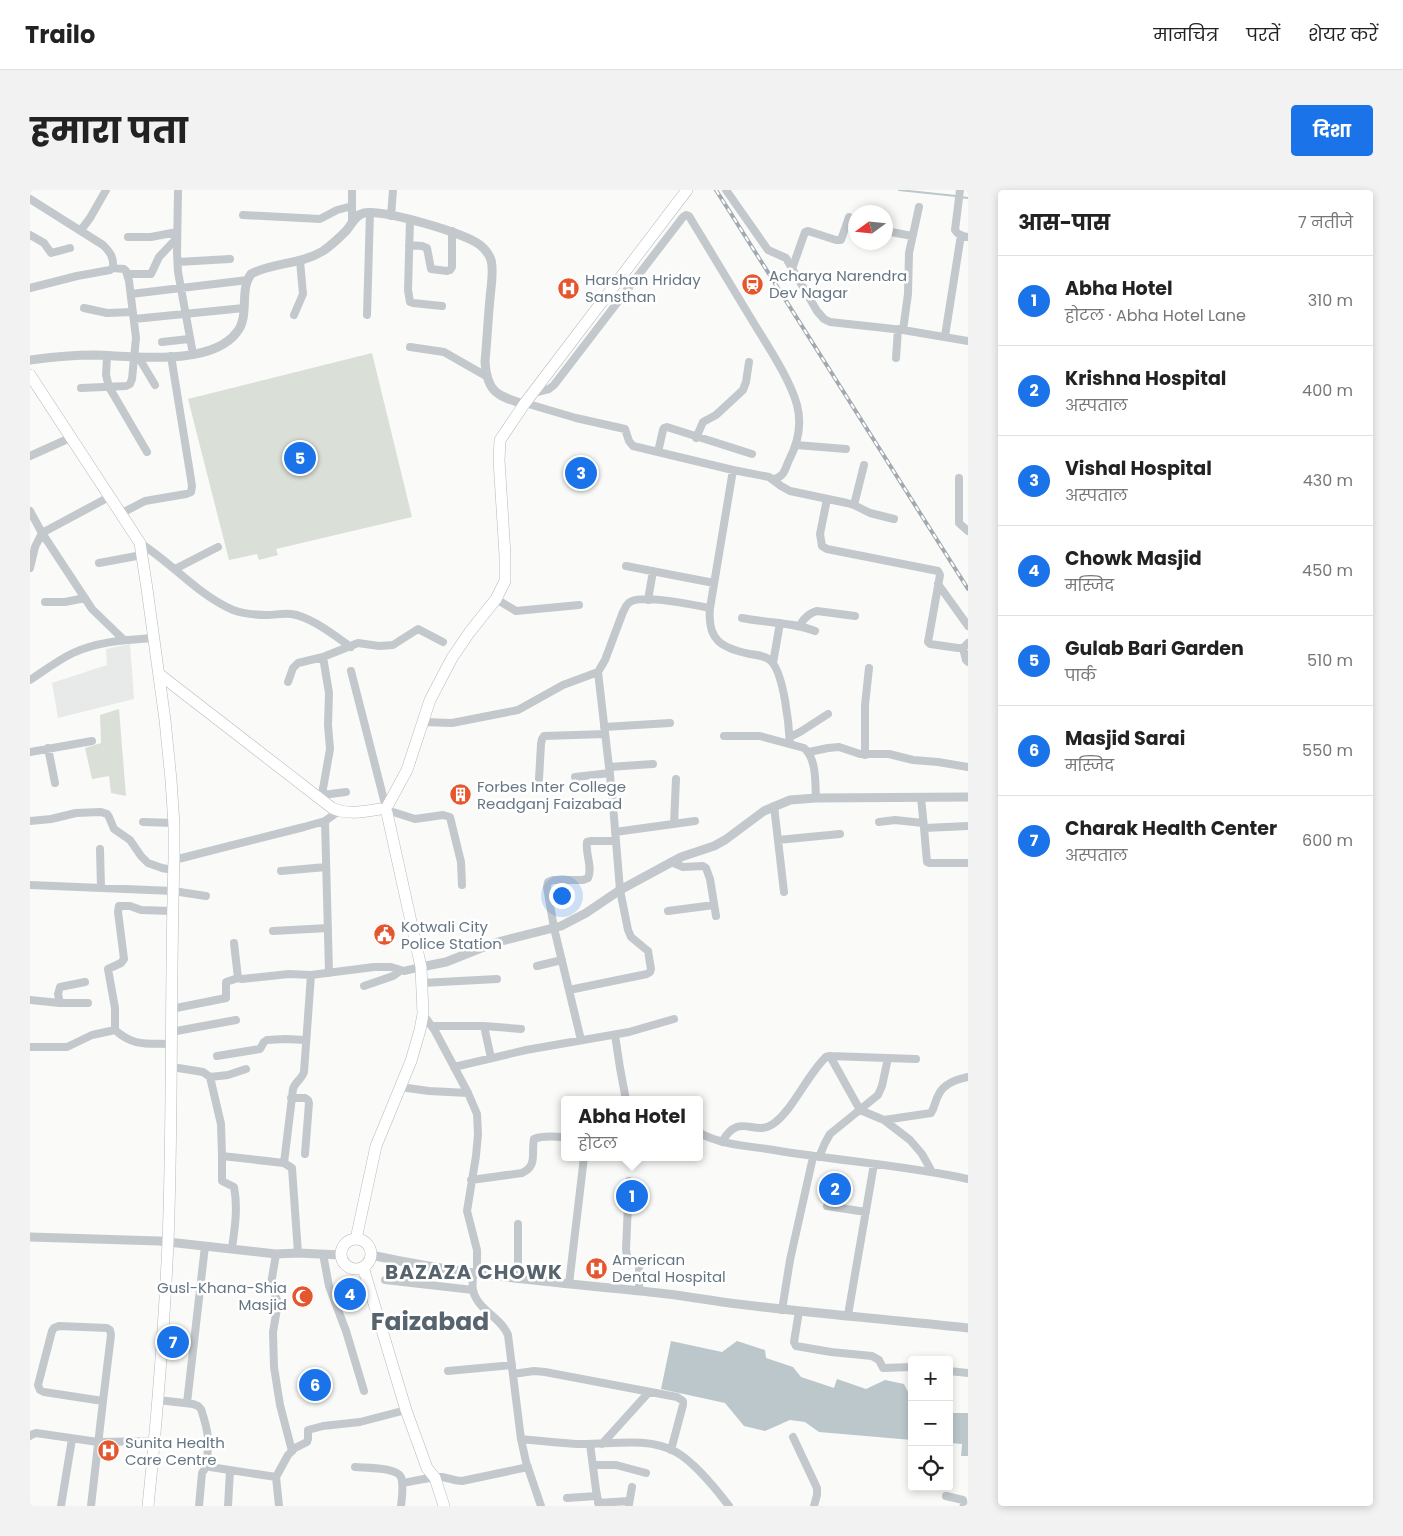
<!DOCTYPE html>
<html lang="hi">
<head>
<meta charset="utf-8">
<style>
	body { margin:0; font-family:Poppins,"Noto Sans Devanagari",sans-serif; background:#f2f2f2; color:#222 }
	.controls { position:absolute; right:15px; bottom:15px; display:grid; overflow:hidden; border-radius:5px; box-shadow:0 2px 8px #0003 }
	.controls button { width:45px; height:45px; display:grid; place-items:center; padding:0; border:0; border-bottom:1px solid #e0e0e0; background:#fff; color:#222; font:25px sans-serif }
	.compass { position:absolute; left:818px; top:15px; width:45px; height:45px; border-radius:50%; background:#fff; box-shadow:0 2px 8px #0003; rotate:255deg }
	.you { position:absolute; left:531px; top:705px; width:18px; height:18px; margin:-12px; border:4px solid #fff; border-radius:50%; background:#1a73e8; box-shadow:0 0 0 8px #1a73e833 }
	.badge { display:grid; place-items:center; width:32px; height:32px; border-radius:50%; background:#1a73e8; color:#fff; font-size:16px; font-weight:700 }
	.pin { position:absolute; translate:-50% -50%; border:2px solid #fff; box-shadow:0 1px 5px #0006 }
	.popup { position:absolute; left:531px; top:906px; width:142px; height:65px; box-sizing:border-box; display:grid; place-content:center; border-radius:5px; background:#fff; filter:drop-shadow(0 1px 4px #0005); font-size:16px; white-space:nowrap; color:#767676 }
	.popup b { font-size:19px; color:#222 }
	.popup::after { content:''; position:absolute; left:50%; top:100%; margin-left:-10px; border:10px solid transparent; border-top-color:#fff }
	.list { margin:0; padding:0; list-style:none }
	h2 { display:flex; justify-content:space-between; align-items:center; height:65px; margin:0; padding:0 20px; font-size:21px }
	h2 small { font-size:16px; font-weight:400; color:#767676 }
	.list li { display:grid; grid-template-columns:32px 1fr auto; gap:15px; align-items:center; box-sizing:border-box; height:90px; padding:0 20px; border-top:1px solid #e0e0e0 }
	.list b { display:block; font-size:19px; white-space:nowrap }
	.list p { margin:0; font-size:16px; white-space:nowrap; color:#767676 }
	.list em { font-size:16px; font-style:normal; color:#767676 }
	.icon { flex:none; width:28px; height:28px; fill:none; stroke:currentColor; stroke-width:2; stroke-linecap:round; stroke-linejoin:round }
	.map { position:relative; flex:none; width:938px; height:1316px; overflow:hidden; border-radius:5px }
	header { display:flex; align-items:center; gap:30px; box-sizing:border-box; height:70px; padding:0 25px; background:#fff; border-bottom:1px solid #e0e0e0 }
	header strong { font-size:24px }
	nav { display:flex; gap:28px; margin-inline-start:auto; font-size:18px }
	.intro { display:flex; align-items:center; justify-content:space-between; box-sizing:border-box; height:120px; padding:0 30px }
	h1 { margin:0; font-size:35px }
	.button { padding:12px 22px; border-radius:5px; background:#1a73e8; color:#fff; font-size:18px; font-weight:700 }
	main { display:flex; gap:30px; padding:0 30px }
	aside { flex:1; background:#fff; border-radius:5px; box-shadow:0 2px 8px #0003 }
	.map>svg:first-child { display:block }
</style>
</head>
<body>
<header>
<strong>Trailo</strong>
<nav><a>मानचित्र</a><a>परतें</a><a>शेयर करें</a></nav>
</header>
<div class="intro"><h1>हमारा पता</h1><a class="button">दिशा</a></div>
<main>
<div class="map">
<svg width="938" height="1316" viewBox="0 0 938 1316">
	<rect width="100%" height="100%" fill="#fafaf8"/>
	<!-- built -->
	<path fill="#e8e9e9" d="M 100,454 L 104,509 L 28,528 L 22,493 L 77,475 L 76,459 Z"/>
	<!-- green -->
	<path fill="#dadfd7" d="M 342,163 L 382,327 L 246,359 L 248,365 L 229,370 L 227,364 L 199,370 L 158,209 Z
		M 89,519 L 96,606 L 81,603 L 79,586 L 62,589 L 55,558 L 71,553 L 70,525 Z"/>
	<!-- water -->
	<path fill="#bbc7cb" d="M 641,1151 L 692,1162 L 707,1151 L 735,1160 L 736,1168 L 763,1177 L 771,1187 L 804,1198 L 807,1189 L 836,1199 L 855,1190 L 874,1194 L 882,1210 L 882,1250 L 789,1242 L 775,1232 L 760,1230 L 735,1241 L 714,1236 L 695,1213 L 631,1199 Z
		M 919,1223 L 938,1223 L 938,1266 L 931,1266 L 932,1254 L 919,1253 Z"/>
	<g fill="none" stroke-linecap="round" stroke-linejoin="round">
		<!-- stream -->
		<path stroke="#bbc7cb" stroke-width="2" d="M 869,0 L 926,6
			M 930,7 L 938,8"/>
		<defs>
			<path id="primary" d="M 0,185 L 110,353 L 117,399 L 135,530 L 141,590 L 144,635 L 144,670 C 140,797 143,925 138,1052 C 134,1140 127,1228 118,1316
				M 129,484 L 302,618 C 316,625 334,622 350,619
				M 358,615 L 377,580 L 400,510 L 422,468 L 439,443 L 466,409 L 475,391 L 475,365 L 469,270 L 470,250 L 495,213 L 657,0
				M 326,1049 L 346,956 L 381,871 L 390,840 L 393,824 L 391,777 L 357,623
				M311 1064a15 15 0 1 1 30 0a15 15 0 1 1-30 0Z
				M 333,1077 L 376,1220 L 397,1278 L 405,1288 L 414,1316"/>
		</defs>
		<!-- primary casing -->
		<use href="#primary" stroke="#b5babe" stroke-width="12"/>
		<!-- minor -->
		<path stroke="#c3c8cc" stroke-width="8" d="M 148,0 L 147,63 L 148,82 L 163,164
			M 696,0 L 738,60 L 756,68 L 787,121 L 794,129 L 800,132 L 873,140 L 938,151
			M 930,0 L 925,40 C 928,45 932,46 938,47
			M 0,9 L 73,55 C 80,62 84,67 83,78 L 80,80 L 47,86 L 0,98
			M 213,25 L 290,29 L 307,20 L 322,16
			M 361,26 L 363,0
			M 380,30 L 378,100 L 380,112 L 383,113 L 412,116
			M 322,31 L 322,0
			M 51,40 L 60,28 L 76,0
			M 856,41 L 882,46
			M 0,45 L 14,53 L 21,63 L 40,58
			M 98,47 L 121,47 L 147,42
			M 379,55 L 392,56 L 397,58 L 401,79 L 417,81 L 420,80 L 422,77 L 422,41
			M 148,72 L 200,69
			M 762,79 L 775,42 L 778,41 L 806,50 L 811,50 L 819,27
			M 98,84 L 121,84 L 129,67 L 147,48
			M 101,104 L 218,90
			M 54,118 L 77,123 L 103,122
			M 264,125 L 273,104 L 270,71
			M 337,125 L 340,22
			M 104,129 L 214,118
			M 873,140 L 878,104 L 879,63 L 889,17
			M 915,146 L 931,45
			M 132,152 L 159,149
			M 380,157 L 414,162 L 456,186
			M 77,166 L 76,185 L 79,197 L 117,262
			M 109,168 L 125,195
			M 866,168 L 868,139
			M 51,198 L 96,196 L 100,194 L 102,189 L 106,148 L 99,91 L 96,81 L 94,79 L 83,78
			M 503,203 L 519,199 L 524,195 L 653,27 L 656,25 L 659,26 C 682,64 705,102 728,140 C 741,161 761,192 767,215 C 772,234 768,253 759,270 C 755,279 754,288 743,289
			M 495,213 L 546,228 L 595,239 L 599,251 L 603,256 L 703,280 L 739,287 L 751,296 L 760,301 L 817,313 L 824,315 L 840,323 L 864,329
			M 666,248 L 673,232 L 686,225 L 713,200 L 716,192 L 719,172
			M 766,255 L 816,259
			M 628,262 L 633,240 L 634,238 L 637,237 L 722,264
			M 0,266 L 40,248
			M 929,288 L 929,333 L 938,341
			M 79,307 L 12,343 L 62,419 L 94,450
			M 797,309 L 790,344 L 792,356 L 797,359 L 908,381 L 910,385 L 898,452 L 900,454 L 928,458 L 933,458 L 938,453
			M 824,315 L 834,275
			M 0,321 L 12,343 L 5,357 L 0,378
			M 90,324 L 115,311 L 156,304 L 161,302 L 162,296 L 160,283 L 141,166
			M 110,353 C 142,373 168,405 203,420 C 214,424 226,425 238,425 C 245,425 253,423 261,424 C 280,426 305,446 321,457
			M 69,373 L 112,365
			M 596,376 L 684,393
			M 145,379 L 188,357
			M 908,394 L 938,436
			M 466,409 L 486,421 L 549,415
			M 618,410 L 623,381
			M 15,412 L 35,412 L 55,408
			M 680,418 L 703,280
			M 712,428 C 736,433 763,432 785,441
			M 770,435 C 774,428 779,423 787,421 L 825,426
			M 933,458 L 936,470 L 938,472
			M 743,473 L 750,433
			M 321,481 L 355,614
			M 0,490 C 14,481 28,470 43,463 C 68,451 97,450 124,448
			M 258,492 L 263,478 L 268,473 L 293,467 L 328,453 L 349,456 L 363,455 L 388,439 L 413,452
			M 393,532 L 422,533 L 488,520 L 533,495 L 568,482 L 575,470 L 593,422 C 595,419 596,414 600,412 C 612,404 664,415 680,418 C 677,450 691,458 720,464 C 728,465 736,466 741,471 C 754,484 759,535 760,554
			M 574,537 L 640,533
			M 694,546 L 730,546 L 774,558 C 787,569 785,593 786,608
			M 760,547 L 770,542 L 798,524
			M 18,558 L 25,593
			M 0,562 L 62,551
			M 779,562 L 798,558 L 809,557 L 830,564 L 859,564 L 883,570 L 908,572 L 938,577
			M 835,565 L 835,515 L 839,478
			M 579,577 L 623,574
			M 545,587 L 580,583
			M 509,589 L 511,554 L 512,549 L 514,546 L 575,544
			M 293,605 L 316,602
			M 891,607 L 894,638 L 938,636
			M 291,610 L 300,559 L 298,535 L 299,503 L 293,467
			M 744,616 L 754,702
			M 360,621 L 385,629 L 413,625 L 420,627 L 431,672 L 432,695
			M 0,631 L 21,629 L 46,623 L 71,622 L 77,624 L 79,627 L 84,639 L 100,650 L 111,666 L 118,673 L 132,678 L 143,680
			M 295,631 L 299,783
			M 113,632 L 144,633
			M 849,632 L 865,630 L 893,633
			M 644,634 L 646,589
			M 894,638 L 897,672 L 899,673 L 938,673
			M 585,642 L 665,631
			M 748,650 L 810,644
			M 70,659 L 71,698
			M 144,670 L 274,637 L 295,631 L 309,621
			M 641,672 L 653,677 L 673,676 L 676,678 L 680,689 L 686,726
			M 251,681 L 296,677
			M 0,695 L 143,701 L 176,706
			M 638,721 L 684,715
			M 243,741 L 298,738
			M 204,753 L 208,788 L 212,789 L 259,784 L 281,785
			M 507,776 L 532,770
			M 392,793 L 467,789
			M 334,796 L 363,786 L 370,781
			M 539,800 L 617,784 L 620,782 L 621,779 L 618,761 L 601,747 L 598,740 L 590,700 L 582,603 L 568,482
			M 0,810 L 30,813 L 58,813
			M 30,813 L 28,804 L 30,797 L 55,792
			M 141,819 L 196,808 L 196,792 L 208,788
			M 393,824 L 405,841 L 438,903 L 447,924 L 448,944 L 446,966 L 437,1021 L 447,1060 L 447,1084
			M 402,836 L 454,836 L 491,839
			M 454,836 L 461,868
			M 85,840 C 104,857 117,853 142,854
			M 141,842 L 206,830
			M 585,845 L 590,878 L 596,910
			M 551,850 L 524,738 L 517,697 L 518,692 L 523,690 L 553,690 L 558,688 C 563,677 555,664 557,652 L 561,651 L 586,651
			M 0,857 L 37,857 L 62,845 L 85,840 L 85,818 L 78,779 L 91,773 L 94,769 L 88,722 L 89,716 L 100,716 L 111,720 L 142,721
			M 187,866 L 230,859 L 234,852 L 237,850 L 255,849 L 276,850
			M 800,866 L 830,920 L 854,930 L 880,950 L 892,964 L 902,982
			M 142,877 L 173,882 L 180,887 L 191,934 L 192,966 L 254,973 L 262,978 L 268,1063
			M 424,877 L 496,860 L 599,842 L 644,829
			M 180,887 L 198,885 L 216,879
			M 370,897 L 399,901 L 438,903
			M 261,908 L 275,908 L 278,910 L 279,913 L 275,964
			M 854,930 L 901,923 C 905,917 905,910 909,904 C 914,894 928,889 938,887
			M 670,943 C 691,955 719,956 744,960 C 808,971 874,975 938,989
			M 692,952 C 709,921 724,947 743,934 C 763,920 777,885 796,867 L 800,866 L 886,869
			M 192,966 L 192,991 L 204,997 C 208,1017 205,1037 202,1058
			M 789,967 L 795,953 L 800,944 L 848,905 L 852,896 L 858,868
			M 254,973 L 263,899 C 265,892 272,889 274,882 L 281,785 L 344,777 L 361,777 L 374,781 L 391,777
			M 441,990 L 492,983 C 508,976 501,963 504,949 C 513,945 525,947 534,947
			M 599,991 L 596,1059 L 597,1067 L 609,1072 L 609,1101
			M 797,1016 L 836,1022
			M 488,1034 L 488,1089
			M 246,1064 L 241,1094 L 248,1113 L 243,1142 L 244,1177 L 250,1215 L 262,1261
			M 293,1064 L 299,1096 L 316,1141 L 334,1201
			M 443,1084 C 443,1089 442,1096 443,1100 C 447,1120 471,1127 478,1145 L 491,1249 L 496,1272 L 511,1316
			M 355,1090 L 443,1100
			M 539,1094 L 554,967
			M 752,1120 L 760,1070 L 783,967
			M 769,1121 L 764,1152 L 766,1156 L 801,1162 L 842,1166 L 849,1170 L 853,1178 L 882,1177
			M 818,1125 L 844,974
			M 29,1136 L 77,1138 L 80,1140 L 81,1145 L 73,1211 L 14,1202 L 10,1200 L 8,1195 L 22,1141 L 24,1138 Z
			M 418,1181 L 482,1175
			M 919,1181 L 938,1183
			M 483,1184 L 504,1181 L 515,1182 L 647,1207 L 653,1211 L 653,1215 L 641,1260
			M 128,1210 L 163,1214 L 168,1216 L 171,1219 C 174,1228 177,1238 178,1248 C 179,1257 175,1268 180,1277 L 246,1287
			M 157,1213 L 175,1056
			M 0,1246 L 1,1245 L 6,1243 L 68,1252 L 125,1251
			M 763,1247 L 787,1298 L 787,1305 L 784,1316
			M 491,1249 C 510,1251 529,1253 548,1254 C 579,1255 617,1246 646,1262 C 664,1272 686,1299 699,1316
			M 560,1254 L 566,1300 L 569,1316
			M 572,1254 L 619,1202
			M 563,1275 L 586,1275 L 616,1283
			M 325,1277 C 336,1278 367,1277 371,1287 C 374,1295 372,1308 371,1316
			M 372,1293 C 384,1291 401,1287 412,1287 C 419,1288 425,1291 432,1291 L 498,1277
			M 916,1306 L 933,1310 L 934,1316
			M 537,1308 L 567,1306
			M 568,1313 L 599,1311
			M 599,1314 L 602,1297
			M 31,1316 L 42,1249
			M 61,1316 L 73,1211
			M 169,1316 L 172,1283 L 178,1274
			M 198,1316 L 200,1281
			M 249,1316 L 246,1287 L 258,1265 L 265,1258 L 277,1252 L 278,1249 L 278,1240 L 293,1236 L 330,1232 L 376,1220"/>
		<!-- tertiary -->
		<path stroke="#c3c8cc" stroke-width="9" d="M 0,170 C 22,167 43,165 65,165 C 103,166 181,177 207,142 C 220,126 209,100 221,84 C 244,72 270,75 293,61 C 302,55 309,48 316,41 C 322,34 325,25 334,23 C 353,19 435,43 450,55 C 455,59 459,64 461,70 C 464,81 461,96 460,108 C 458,129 457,150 455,172 C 457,202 467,206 494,214
			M 391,777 L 416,772 L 464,753 L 531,736 L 556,723 L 590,700 L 651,667 L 684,656 L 695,650 L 734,621 L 760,610 L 786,608 L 938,607
			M 0,1047 L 129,1051 L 246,1064 L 268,1063 L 311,1065
			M 341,1065 C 436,1086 533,1093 629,1103 C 658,1106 687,1112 716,1115 C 790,1124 864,1130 938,1138"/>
		<!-- primary -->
		<use href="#primary" stroke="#fff" stroke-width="11"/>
		<defs>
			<path id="rail" d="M 686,0 L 938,399"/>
		</defs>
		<!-- rail casing -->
		<use href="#rail" stroke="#a2aab0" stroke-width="4"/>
		<!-- rail -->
		<use href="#rail" stroke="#fff" stroke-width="2" stroke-dasharray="5.5" stroke-linecap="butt"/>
	</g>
	<!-- icons -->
	<defs>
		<symbol id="station-disc" viewBox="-11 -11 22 22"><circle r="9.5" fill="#e4572e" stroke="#fff"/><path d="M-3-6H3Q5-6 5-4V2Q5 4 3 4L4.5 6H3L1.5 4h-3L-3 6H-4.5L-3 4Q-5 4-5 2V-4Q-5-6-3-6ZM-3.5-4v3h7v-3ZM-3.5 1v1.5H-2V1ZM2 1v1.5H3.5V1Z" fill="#fff"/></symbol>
		<symbol id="hospital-disc" viewBox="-11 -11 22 22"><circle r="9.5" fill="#e4572e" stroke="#fff"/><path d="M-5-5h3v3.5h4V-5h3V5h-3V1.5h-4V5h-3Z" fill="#fff"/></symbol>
		<symbol id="building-disc" viewBox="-11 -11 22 22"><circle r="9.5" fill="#e4572e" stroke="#fff"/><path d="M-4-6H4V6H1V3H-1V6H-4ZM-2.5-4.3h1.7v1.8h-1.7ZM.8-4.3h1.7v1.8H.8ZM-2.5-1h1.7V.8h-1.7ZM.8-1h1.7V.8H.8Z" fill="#fff"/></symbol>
		<symbol id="civic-disc" viewBox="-11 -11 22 22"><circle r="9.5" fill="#e4572e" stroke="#fff"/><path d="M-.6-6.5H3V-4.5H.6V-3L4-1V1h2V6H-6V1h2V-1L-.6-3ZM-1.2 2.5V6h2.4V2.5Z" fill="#fff"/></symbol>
		<symbol id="mosque-disc" viewBox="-11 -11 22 22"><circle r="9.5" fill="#e4572e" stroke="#fff"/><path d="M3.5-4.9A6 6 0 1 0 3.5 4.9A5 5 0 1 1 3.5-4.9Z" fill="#fff"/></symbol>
	</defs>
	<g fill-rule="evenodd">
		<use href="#station-disc" x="710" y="82" width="25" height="25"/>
		<use href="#hospital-disc" x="526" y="86" width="25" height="25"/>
		<use href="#building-disc" x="418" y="592" width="25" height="25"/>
		<use href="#civic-disc" x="342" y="732" width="25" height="25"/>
		<use href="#hospital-disc" x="554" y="1066" width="25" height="25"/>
		<use href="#mosque-disc" x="260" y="1094" width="25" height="25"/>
		<use href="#hospital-disc" x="66" y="1248" width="25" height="25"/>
	</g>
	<g text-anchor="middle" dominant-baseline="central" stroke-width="5" stroke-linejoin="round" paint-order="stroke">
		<!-- poi labels -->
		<g font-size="15" fill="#657683" stroke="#fff" text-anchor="start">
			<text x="739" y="85">Acharya Narendra<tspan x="739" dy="17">Dev Nagar</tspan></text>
			<text x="555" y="89">Harshan Hriday<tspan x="555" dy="17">Sansthan</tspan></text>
			<text x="447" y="596">Forbes Inter College<tspan x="447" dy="17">Readganj Faizabad</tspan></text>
			<text x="371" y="736">Kotwali City<tspan x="371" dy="17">Police Station</tspan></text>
			<text x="582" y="1069">American<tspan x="582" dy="17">Dental Hospital</tspan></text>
			<text x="257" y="1097" text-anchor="end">Gusl-Khana-Shia<tspan x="257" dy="17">Masjid</tspan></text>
			<text x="95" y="1252">Sunita Health<tspan x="95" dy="17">Care Centre</tspan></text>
		</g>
		<!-- district labels -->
		<g font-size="20" font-weight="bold" letter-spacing="1" fill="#57646e" stroke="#fff">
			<text x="444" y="1082">BAZAZA CHOWK</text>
		</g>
		<!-- town labels -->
		<g font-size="25" font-weight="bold" fill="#57646e" stroke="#fff">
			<text x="400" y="1131">Faizabad</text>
		</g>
	</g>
</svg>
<div class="controls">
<button>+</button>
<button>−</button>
<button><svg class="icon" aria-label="locate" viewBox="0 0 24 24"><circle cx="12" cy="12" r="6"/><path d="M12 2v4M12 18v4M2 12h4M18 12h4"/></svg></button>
</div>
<svg class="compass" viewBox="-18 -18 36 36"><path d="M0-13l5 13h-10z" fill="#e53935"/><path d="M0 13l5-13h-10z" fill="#767676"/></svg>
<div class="you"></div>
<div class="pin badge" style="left:602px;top:1006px">1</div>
<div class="popup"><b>Abha Hotel</b>होटल</div>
<div class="pin badge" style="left:805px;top:999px">2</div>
<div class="pin badge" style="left:551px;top:283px">3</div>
<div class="pin badge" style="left:320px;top:1104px">4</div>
<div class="pin badge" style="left:270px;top:268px">5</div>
<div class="pin badge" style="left:285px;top:1195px">6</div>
<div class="pin badge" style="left:143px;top:1152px">7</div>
</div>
<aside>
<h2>आस-पास<small>7 नतीजे</small></h2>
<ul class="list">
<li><span class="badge">1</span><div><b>Abha Hotel</b><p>होटल · Abha Hotel Lane</p></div><em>310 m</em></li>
<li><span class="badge">2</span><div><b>Krishna Hospital</b><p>अस्पताल</p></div><em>400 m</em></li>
<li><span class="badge">3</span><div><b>Vishal Hospital</b><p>अस्पताल</p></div><em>430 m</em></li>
<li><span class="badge">4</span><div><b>Chowk Masjid</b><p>मस्जिद</p></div><em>450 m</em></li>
<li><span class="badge">5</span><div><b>Gulab Bari Garden</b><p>पार्क</p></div><em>510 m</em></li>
<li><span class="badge">6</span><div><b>Masjid Sarai</b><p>मस्जिद</p></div><em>550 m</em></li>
<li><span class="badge">7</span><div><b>Charak Health Center</b><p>अस्पताल</p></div><em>600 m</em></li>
</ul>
</aside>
</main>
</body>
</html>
